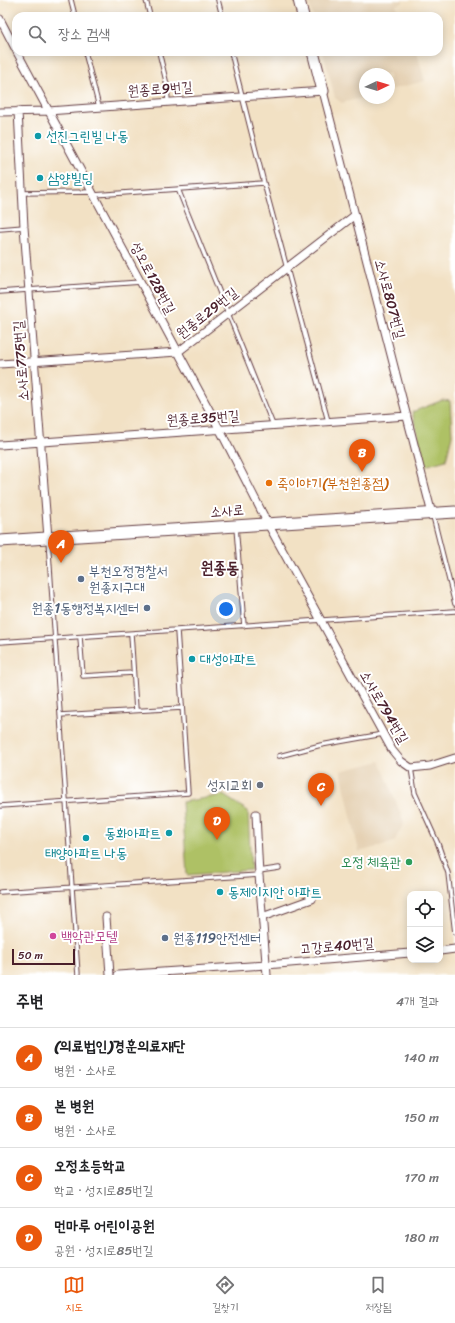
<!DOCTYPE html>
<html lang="ko">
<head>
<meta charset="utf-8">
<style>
	body { margin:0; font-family:Sriracha,"Poor Story",sans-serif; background:#f2f2f2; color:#202124 }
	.controls { position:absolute; right:12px; bottom:12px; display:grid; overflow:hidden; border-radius:8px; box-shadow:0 2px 10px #0003 }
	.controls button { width:36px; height:36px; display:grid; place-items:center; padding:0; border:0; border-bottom:1px solid #e0e0e0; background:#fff; color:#202124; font:20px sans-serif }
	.compass { position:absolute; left:359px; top:68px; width:36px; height:36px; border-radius:50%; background:#fff; box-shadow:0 2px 10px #0003; rotate:86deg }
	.scale { position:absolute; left:12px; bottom:10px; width:63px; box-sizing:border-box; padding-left:4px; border:2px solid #4a1f2b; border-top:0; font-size:11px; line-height:14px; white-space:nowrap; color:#4a1f2b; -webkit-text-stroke:3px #fff; paint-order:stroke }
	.you { position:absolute; left:226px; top:609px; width:14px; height:14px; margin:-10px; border:3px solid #fff; border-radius:50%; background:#1a73e8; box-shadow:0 0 0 6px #1a73e833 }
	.badge { display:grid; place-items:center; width:26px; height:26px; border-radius:50%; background:#ea580c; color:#fff; font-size:13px; font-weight:700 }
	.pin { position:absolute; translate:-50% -33px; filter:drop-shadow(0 1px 2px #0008) }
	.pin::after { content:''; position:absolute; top:21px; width:14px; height:12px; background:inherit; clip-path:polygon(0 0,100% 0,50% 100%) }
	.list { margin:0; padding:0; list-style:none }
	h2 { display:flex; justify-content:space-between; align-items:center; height:52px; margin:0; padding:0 16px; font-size:17px }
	h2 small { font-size:13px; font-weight:400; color:#757577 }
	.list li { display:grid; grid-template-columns:26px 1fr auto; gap:12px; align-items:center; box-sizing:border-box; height:60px; padding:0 16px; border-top:1px solid #e0e0e0 }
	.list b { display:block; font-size:15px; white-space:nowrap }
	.list p { margin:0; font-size:13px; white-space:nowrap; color:#757577 }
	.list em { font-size:13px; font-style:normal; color:#757577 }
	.icon { flex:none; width:22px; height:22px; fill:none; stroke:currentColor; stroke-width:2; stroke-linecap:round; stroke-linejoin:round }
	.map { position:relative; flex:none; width:455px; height:975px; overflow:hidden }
	.search { position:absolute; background:#fff; box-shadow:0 2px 10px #0003; left:12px; right:12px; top:12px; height:44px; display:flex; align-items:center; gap:10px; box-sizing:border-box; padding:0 14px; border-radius:12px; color:#757577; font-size:15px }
	.sheet { height:292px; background:#fff }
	nav { display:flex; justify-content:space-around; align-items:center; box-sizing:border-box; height:56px; border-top:1px solid #e0e0e0; background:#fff; font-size:11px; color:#757577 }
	nav a { display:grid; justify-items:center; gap:2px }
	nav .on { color:#ea580c }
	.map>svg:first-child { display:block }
</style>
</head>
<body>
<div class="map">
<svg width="455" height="975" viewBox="0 0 455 975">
	<rect width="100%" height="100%" fill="#fff"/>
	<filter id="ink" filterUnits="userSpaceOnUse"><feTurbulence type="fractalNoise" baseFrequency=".025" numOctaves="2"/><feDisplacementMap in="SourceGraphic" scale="8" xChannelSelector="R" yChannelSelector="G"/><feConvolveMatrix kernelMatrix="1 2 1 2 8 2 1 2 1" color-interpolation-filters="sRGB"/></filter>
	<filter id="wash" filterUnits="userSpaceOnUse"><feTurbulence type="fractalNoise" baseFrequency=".012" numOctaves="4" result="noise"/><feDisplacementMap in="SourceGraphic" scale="16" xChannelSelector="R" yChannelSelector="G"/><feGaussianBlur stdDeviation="0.9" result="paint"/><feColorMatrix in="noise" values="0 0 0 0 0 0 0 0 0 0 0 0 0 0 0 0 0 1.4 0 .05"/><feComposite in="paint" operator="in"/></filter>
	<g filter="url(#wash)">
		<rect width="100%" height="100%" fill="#f2e1c4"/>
		<!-- built -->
		<path fill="#e5d1b4" d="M 308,0 L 403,0 L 403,3 L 396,5 L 399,16 L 313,16 Z
			M 323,52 L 417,52 L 425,81 L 389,90 L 389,74 L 365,74 L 365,97 L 342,103 L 335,98 Z
			M 380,761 L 404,823 L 394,842 L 359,852 L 341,771 Z"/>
		<!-- green -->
		<path fill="#aec165" stroke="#7c7048" d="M 443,400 L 450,401 L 452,435 L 446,460 L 425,466 L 412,412 Z
			M 223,795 L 248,811 L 251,870 L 187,875 L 182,802 Z"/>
	</g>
	<g filter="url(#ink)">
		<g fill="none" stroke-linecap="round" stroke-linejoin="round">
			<defs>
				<path id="lane" d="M 71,0 L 75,16
					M 146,0 L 150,16
					M 218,0 L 222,16
					M 85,52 L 99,107
					M 159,52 L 167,85 L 168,102
					M 231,52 L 264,183 L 328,421
					M 178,189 L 273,425
					M 22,193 L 92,192
					M 94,195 L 264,183
					M 0,229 L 24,227
					M 0,292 L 141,282
					M 433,516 L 455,604
					M 236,527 L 244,626
					M 48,539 L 78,975
					M 131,634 L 136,710
					M 80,637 L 83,676 L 133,673
					M 0,642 L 455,611
					M 60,715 L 182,708
					M 279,756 L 321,745 L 383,734
					M 411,768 L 415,793 L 438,844 L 448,873 L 455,933
					M 0,806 L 188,793 L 177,631
					M 259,871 L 279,868
					M 0,892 L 259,875"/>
				<path id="street" d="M 0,19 L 16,50
					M 17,52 L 220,430 L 268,524 L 392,750 L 401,761 L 411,768 L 430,766 L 455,758
					M 18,111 L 24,227 L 48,538
					M 0,112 L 48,111 L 323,91 L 432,514
					M 0,364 L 178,352 L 355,215
					M 0,445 L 407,416
					M 256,814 L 259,875 L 267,975
					M 106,917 L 110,975
					M 262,917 L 312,899
					M 440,951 L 455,949
					M 118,975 L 266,965 L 410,953"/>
				<path id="secondary" d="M 299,0 L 303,16
					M 313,52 L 323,91
					M 0,541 L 455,512"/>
			</defs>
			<!-- lane casing -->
			<use href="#lane" stroke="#633c42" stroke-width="5.5"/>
			<!-- street casing -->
			<use href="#street" stroke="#633c42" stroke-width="9"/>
			<!-- secondary casing -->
			<use href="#secondary" stroke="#633c42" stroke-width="13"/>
			<!-- lane -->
			<use href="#lane" stroke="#fff" stroke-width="3.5"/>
			<!-- street -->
			<use href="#street" stroke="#fff" stroke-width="7"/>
			<!-- secondary -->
			<use href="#secondary" stroke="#fff" stroke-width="11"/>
		</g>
	</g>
	<!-- markers -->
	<g fill="#0f9aa8" stroke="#fff" stroke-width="1.5">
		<circle cx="38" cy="136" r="4"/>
		<circle cx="40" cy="178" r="4"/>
		<circle cx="192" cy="659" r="4"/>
		<circle cx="169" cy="833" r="4"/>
		<circle cx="86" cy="838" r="4"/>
		<circle cx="220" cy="892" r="4"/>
	</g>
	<circle fill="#e8710a" stroke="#fff" stroke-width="1.5" cx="269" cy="483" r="4"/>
	<g fill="#5c6f8a" stroke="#fff" stroke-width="1.5">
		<circle cx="81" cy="579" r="4"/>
		<circle cx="147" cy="608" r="4"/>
		<circle cx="165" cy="938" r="4"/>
	</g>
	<circle fill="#6b7280" stroke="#fff" stroke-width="1.5" cx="260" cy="785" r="4"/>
	<circle fill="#2e9e5b" stroke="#fff" stroke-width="1.5" cx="409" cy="862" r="4"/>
	<circle fill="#d1479c" stroke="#fff" stroke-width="1.5" cx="53" cy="936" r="4"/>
	<g text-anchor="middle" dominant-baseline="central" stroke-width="4" stroke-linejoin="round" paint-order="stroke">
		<!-- street labels -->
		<g font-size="14" fill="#4a1f2b" stroke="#fff">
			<text transform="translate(160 89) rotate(-4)">원종로9번길</text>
			<text transform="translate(153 278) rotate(62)">성오로128번길</text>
			<text transform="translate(390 299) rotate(75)">소사로807번길</text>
			<text transform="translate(207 313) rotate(-38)">원종로29번길</text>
			<text transform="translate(21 361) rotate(-94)">소사로775번길</text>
			<text transform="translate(203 418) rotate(-4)">원종로35번길</text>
			<text transform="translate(227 511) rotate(-4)">소사로</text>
			<text transform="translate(384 707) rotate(60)">소사로794번길</text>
			<text transform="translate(337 946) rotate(-5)">고강로40번길</text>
		</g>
		<!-- culture labels -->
		<g font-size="14" fill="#0d838f" stroke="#fff" text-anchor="start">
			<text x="46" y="136">선진그린빌 나동</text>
			<text x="48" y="178">삼양빌딩</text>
			<text x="200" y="659">대성아파트</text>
			<text x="161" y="833" text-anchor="end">동화아파트</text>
			<text x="86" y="853" text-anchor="middle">태양아파트 나동</text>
			<text x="228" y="892">동제이지안 아파트</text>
		</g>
		<!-- food labels -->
		<g font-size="14" fill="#c56008" stroke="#fff" text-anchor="start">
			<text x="277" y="483">죽이야기(부천원종점)</text>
		</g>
		<!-- service labels -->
		<g font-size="14" fill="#4e5e75" stroke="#fff" text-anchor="start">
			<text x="89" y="571">부천오정경찰서<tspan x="89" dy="16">원종지구대</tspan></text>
			<text x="139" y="608" text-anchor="end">원종1동행정복지센터</text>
			<text x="173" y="938">원종119안전센터</text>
		</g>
		<!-- worship labels -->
		<g font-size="14" fill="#5b616d" stroke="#fff" text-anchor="end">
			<text x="252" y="785">성지교회</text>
		</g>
		<!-- leisure labels -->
		<g font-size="14" fill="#27864d" stroke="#fff" text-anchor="end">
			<text x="401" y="862">오정 체육관</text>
		</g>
		<!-- hotel labels -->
		<g font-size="14" fill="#b23c85" stroke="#fff" text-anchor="start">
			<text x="61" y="936">백악관모텔</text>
		</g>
		<!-- quarter labels -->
		<g font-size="16" font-weight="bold" fill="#4a1f2b" stroke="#fff">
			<text x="220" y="567">원종동</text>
		</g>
	</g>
</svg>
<div class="controls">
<button><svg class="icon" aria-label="locate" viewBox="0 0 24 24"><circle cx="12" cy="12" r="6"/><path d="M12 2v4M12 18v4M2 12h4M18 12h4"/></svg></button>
<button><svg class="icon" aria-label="layers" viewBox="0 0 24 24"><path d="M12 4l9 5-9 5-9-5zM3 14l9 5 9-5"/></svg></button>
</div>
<svg class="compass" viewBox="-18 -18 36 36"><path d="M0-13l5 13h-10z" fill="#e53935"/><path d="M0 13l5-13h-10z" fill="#757577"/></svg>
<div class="scale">50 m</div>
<div class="you"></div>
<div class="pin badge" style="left:61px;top:563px">A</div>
<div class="pin badge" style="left:362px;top:472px">B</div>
<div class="pin badge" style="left:321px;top:806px">C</div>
<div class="pin badge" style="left:217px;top:840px">D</div>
<div class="search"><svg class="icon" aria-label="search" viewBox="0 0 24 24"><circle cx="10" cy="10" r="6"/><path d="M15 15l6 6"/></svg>장소 검색</div>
</div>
<section class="sheet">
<h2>주변<small>4개 결과</small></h2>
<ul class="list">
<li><span class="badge">A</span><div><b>(의료법인)경훈의료재단</b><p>병원 · 소사로</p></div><em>140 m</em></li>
<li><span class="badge">B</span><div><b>본 병원</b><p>병원 · 소사로</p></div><em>150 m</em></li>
<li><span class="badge">C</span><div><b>오정초등학교</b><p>학교 · 성지로85번길</p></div><em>170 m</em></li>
<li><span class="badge">D</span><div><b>먼마루 어린이공원</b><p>공원 · 성지로85번길</p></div><em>180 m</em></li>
</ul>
</section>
<nav>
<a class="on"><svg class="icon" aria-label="map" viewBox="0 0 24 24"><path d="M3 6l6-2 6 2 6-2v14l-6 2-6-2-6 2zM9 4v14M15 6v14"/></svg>지도</a>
<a><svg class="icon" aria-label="directions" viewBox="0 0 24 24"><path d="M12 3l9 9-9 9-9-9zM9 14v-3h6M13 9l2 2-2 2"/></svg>길찾기</a>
<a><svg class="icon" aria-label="saved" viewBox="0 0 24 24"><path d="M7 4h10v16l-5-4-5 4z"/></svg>저장됨</a>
</nav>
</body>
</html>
